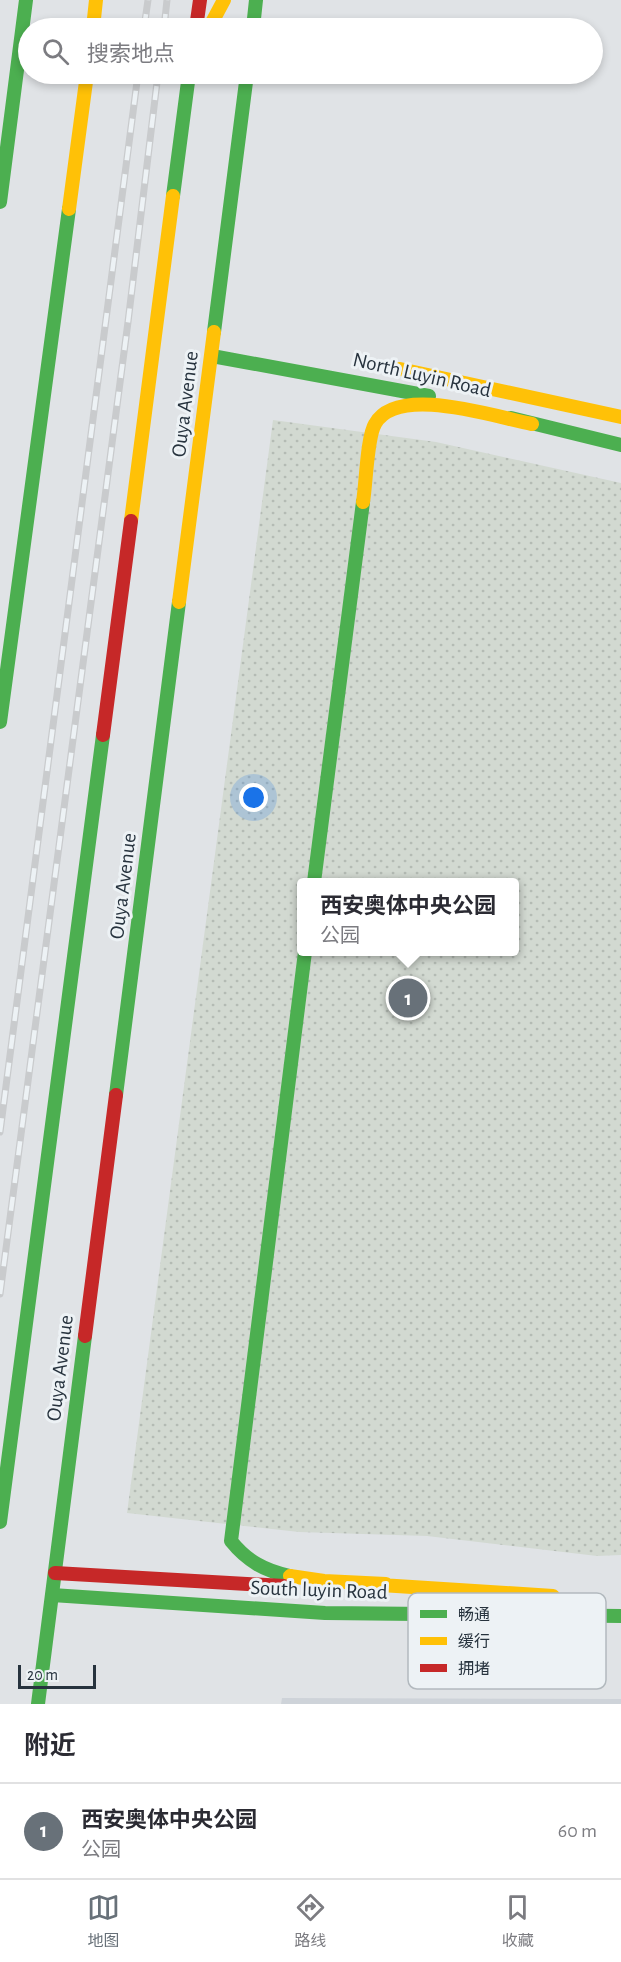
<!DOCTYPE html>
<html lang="zh">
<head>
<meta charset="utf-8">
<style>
	body { margin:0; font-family:"Alegreya Sans","Noto Sans SC",sans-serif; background:#f2f2f3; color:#2b2b33 }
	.scale { position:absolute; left:18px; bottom:15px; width:78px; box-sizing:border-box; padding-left:6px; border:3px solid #27333e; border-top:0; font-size:16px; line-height:21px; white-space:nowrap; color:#27333e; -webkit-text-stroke:4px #edf2f5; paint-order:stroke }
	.you { position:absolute; left:254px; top:798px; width:21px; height:21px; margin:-15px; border:4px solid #fff; border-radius:50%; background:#1a73e8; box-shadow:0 0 0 9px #1a73e833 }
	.badge { display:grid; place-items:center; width:39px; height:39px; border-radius:50%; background:#687179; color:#fff; font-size:20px; font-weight:700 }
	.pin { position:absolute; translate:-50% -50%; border:3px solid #fff; box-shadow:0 2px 6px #0006 }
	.popup { position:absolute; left:297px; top:878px; width:222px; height:78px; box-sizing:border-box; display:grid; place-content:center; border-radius:6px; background:#fff; filter:drop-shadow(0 2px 4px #0005); font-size:20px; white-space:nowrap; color:#7c7c81 }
	.popup b { font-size:22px; color:#2b2b33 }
	.popup::after { content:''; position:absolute; left:50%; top:100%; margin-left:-12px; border:12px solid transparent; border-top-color:#fff }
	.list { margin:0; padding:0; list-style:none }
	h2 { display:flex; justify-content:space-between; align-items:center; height:78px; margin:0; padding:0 24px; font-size:26px }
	h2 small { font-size:20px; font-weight:400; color:#7c7c81 }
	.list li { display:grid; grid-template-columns:39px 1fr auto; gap:18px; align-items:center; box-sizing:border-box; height:96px; padding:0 24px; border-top:2px solid #e1e1e2 }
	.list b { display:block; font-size:22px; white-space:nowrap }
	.list p { margin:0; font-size:20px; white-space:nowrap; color:#7c7c81 }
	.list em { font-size:20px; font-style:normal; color:#7c7c81 }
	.icon { flex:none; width:33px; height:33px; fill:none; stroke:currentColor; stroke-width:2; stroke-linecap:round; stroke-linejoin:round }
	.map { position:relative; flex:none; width:621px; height:1704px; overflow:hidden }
	.search { position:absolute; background:#fff; box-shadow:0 3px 9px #0003; left:18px; right:18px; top:18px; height:66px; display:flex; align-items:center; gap:15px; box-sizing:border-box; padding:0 21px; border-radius:33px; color:#7c7c81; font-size:22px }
	.sheet { height:174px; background:#fff }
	nav { display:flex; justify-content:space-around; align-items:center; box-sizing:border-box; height:84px; border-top:2px solid #e1e1e2; background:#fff; font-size:16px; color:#7c7c81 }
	nav a { display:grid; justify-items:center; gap:3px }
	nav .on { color:#687179 }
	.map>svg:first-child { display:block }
</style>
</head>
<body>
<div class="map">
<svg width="621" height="1704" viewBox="0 0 621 1704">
	<defs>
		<pattern id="park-dots" width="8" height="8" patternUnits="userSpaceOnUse" patternTransform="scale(1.5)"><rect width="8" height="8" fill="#d2d9d1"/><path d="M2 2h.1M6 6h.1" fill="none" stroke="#b4bbb4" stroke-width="1.8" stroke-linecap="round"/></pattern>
	</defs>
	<rect width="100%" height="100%" fill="#e0e3e6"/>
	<!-- built -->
	<path fill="#ced3d9" d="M 282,1698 L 621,1699 L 621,1704 L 281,1704 Z"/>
	<!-- park -->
	<path fill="url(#park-dots)" fill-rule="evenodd" d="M 273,420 L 436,442 L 621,483 L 621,1555 L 597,1556 L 427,1536 L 299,1532 L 127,1513 ZM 302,882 L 514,882 L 514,952 L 302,952 Z"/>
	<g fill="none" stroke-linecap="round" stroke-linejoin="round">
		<!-- fast -->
		<path stroke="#4caf50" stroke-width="14" d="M 253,28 L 256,0
			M 173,196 L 189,74
			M 0,202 L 26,0
			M 214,332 L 247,74
			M 212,356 L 429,396
			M 511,418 L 621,445
			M 0,722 L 69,209
			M 314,882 L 363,502
			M 116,1095 L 179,602
			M 0,1522 L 103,735
			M 290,1576 C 265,1571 247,1561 231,1541 L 305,952
			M 52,1595 L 325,1613 L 621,1616
			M 38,1704 L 85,1336"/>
		<!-- slow -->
		<path stroke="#ffc107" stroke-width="14" d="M 93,28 L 96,0
			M 209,28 L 224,0
			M 69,209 L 87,74
			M 400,369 L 621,417
			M 363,502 C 366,485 367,437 375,424 C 397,384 495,417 532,424
			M 131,521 L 173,196
			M 179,602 L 214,332
			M 290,1576 L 324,1581 L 386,1584
			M 365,1584 L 553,1596"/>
		<!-- jam -->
		<path stroke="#c62828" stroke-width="14" d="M 196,28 L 200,0
			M 103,735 L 131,521
			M 85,1336 L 116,1095
			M 55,1573 L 284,1586"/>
		<defs>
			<path id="rail" d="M 144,28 L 148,0
				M 164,28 L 167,0
				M 0,1132 L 138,74
				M 0,1294 L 128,322 L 158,74"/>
		</defs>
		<!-- rail casing -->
		<use href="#rail" stroke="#c9cbcd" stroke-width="7"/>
		<!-- rail -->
		<use href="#rail" stroke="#edf2f5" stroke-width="4.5" stroke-dasharray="14" stroke-linecap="butt"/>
	</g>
	<g text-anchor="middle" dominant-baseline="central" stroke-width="6" stroke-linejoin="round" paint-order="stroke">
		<!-- street labels -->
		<g font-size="21" fill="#27333e" stroke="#edf2f5">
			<text transform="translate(422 375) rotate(13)">North Luyin Road</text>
			<text transform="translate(185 404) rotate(-83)">Ouya Avenue</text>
			<text transform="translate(123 886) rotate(-83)">Ouya Avenue</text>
			<text transform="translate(60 1368) rotate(-83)">Ouya Avenue</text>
			<text transform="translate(319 1590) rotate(2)">South luyin Road</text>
		</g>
	</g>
	<!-- legend -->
	<rect x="408" y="1593" width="198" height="96" rx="9" fill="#edf2f5" stroke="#b2b9be" stroke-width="1.5"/>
	<rect x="420" y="1610" width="27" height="8" fill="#4caf50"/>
	<rect x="420" y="1637" width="27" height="8" fill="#ffc107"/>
	<rect x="420" y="1664" width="27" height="8" fill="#c62828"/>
	<g font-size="16" fill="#27333e">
		<text x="458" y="1620">畅通</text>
		<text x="458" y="1647">缓行</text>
		<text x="458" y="1674">拥堵</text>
	</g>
</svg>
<div class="scale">20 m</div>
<div class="you"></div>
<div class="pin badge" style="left:408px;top:998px">1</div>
<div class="popup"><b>西安奥体中央公园</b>公园</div>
<div class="search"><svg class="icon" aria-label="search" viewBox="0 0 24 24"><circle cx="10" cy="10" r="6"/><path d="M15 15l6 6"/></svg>搜索地点</div>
</div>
<section class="sheet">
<h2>附近<small></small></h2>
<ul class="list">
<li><span class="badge">1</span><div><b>西安奥体中央公园</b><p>公园</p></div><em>60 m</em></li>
</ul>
</section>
<nav>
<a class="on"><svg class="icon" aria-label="map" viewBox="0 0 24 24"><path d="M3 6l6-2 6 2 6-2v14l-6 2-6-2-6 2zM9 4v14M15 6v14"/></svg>地图</a>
<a><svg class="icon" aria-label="directions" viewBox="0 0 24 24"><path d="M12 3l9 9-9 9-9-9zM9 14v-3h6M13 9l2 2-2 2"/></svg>路线</a>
<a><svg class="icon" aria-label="saved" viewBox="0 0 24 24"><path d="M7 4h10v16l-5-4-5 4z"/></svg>收藏</a>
</nav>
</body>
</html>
